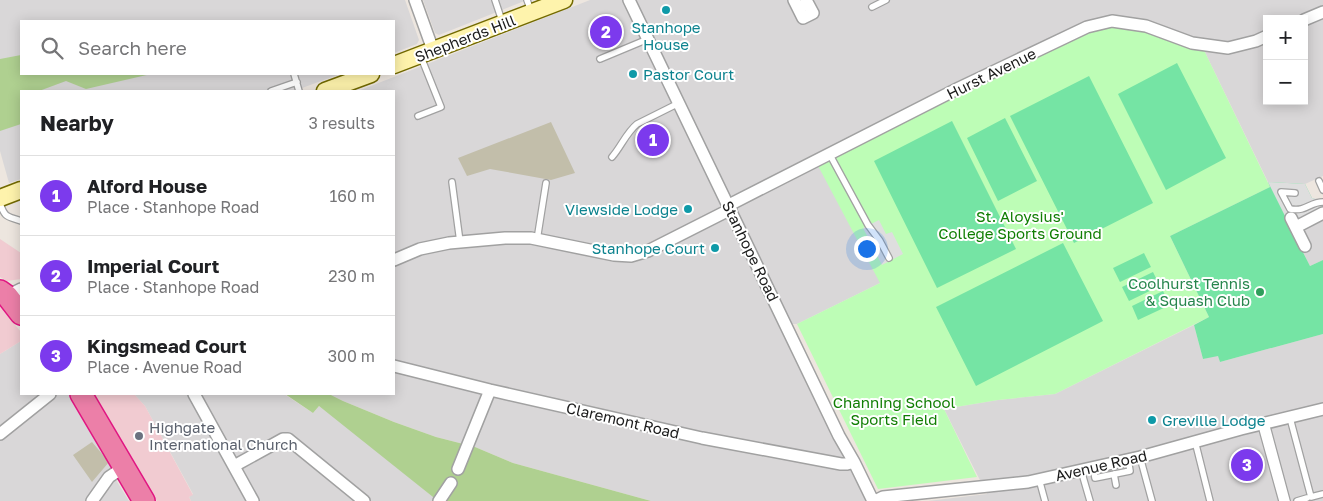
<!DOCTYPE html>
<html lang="en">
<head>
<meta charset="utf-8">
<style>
	body { margin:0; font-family:"Golos Text",sans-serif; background:#f6f6f6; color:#202124 }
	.controls { position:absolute; right:15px; top:15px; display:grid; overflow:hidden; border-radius:0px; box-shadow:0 2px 12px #0003 }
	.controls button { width:45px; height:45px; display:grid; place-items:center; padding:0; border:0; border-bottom:1px solid #e0e0e0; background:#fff; color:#202124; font:25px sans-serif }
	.you { position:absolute; left:866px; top:248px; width:18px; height:18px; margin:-12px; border:4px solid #fff; border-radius:50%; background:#1a73e8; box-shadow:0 0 0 8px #1a73e833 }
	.badge { display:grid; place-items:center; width:32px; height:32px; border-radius:50%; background:#7c3aed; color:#fff; font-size:16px; font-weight:700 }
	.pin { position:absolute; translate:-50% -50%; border:2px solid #fff; box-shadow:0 1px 5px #0006 }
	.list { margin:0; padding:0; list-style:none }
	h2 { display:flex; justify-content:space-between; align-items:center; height:65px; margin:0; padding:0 20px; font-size:21px }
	h2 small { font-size:16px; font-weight:400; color:#757577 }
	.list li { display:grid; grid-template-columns:32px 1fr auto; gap:15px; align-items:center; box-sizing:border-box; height:80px; padding:0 20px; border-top:1px solid #e0e0e0 }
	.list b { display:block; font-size:19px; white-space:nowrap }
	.list p { margin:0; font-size:16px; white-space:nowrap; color:#757577 }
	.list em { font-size:16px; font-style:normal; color:#757577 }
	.icon { flex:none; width:28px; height:28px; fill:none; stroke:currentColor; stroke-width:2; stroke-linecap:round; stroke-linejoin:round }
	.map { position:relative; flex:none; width:1323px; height:501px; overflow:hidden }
	.search { position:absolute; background:#fff; box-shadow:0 2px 12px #0003; left:20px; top:20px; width:375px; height:55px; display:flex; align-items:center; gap:12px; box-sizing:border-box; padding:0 18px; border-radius:0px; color:#757577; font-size:19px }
	.panel { position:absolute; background:#fff; box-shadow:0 2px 12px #0003; left:20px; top:90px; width:375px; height:305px; border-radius:0px }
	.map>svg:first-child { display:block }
</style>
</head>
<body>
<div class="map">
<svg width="1323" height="501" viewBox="0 0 1323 501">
	<rect width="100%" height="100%" fill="#ede6df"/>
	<!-- residential -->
	<path fill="#d9d7d8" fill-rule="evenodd" d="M 0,0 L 405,0 L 419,40 L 417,44 L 394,53 L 394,21 L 21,21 L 21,74 L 340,74 L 294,91 L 21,91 L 21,179 L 9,183 L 0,151 Z
		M 423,0 L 527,0 L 439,35 L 435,33 Z
		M 590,0 L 1323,0 L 1323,176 L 1305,184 L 1268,182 L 1201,44 L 880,283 L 797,324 L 786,324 L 873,501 L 651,501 L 513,463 L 475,447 L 436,437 L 394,422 L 343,401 L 329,394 L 394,394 L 394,91 L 358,91 ZM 1267,19 L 1304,19 L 1304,101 L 1267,101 Z
		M 1323,210 L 1323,260 L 1310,266 L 1286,218 Z
		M 1194,325 L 1203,359 L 1218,355 L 1220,362 L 1323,334 L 1323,501 L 928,501 L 987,494 L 944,409 L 998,400 L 1055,394 Z
		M 21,341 L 21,394 L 81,394 L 117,456 L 109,477 L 116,480 L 129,501 L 0,501 L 0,354 Z
		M 134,394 L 284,394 L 313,413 L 319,406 L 349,428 L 438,501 L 191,501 L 189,497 L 193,494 L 145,406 Z"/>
	<!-- commercial -->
	<path fill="#f1cbd1" d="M 0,239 L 21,253 L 21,279 L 7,281 L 0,277 Z
		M 0,307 L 21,332 L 21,341 L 0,354 Z
		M 93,394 L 134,394 L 145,406 L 193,495 L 189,497 L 191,501 L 157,501 L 100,403 Z"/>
	<!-- construction -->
	<path fill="#c2beaa" d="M 551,122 L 575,173 L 551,180 L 490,169 L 467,176 L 458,158 Z
		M 92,442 L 109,462 L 92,482 L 73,455 Z"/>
	<!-- forest -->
	<path fill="#afd090" d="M 21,55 L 21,74 L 151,74 L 86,89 L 66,81 L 39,91 L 21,91 L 21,124 L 0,131 L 0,59 Z
		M 285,394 L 329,394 L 343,401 L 394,422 L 436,437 L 475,447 L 513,463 L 651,501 L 438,501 L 319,406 L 313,413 Z"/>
	<!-- park -->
	<path fill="#bdfdb6" d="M 1112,21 L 1201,44 L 1270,187 L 1170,236 L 1209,317 L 1055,394 L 998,400 L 944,409 L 977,477 L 878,489 L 797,324 L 880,283 L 816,162 Z"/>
	<!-- pitch -->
	<path fill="#75e4a4" d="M 1177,63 L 1226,158 L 1166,190 L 1118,94 Z
		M 1089,76 L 1153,203 L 1074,243 L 1010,116 Z
		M 1005,118 L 1037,181 L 998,201 L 967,138 Z
		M 952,121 L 1016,249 L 937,288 L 874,161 Z
		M 1268,182 L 1305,184 L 1312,198 L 1318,200 L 1299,219 L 1296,217 L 1286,219 L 1310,266 L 1323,260 L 1323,334 L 1220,362 L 1218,356 L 1203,359 L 1194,325 L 1209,317 L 1170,236 L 1270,187 Z
		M 1063,243 L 1103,321 L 976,386 L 936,307 Z
		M 1144,253 L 1151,267 L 1120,282 L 1113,268 Z
		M 1153,272 L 1160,286 L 1129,301 L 1122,287 Z
		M 1163,291 L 1170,305 L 1138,320 L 1132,306 Z"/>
	<!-- parking -->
	<path fill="#dedede" d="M 1268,182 L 1305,184 L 1312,198 L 1323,200 L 1323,210 L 1302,220 L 1296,217 L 1286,218 Z
		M 879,220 L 886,234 L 892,232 L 903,254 L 882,265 L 863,228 Z"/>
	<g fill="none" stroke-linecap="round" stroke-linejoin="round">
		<defs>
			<path id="lane" d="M 495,0 L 502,21
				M 527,0 L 531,11
				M 872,7 L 886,0
				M 600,59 L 648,39
				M 294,74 L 299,91
				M 271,91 L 297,82
				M 418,116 L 441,107 L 421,57
				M 830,155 L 868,225 L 880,241 L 889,258
				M 612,157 C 621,147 626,133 637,124 L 679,103
				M 1319,181 L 1323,190
				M 452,182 L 460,242
				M 1295,193 L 1281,192 L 1290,209 C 1307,212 1309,202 1323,202
				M 0,203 C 5,219 8,216 21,221
				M 537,240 L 546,183
				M 1290,418 L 1311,497 L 1323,494
				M 1266,423 L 1287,501
				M 1261,425 L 1282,501
				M 1195,441 L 1210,501
				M 1140,457 L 1152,501
				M 1093,467 L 1095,478 L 1130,471 L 1128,459
				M 1081,470 L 1090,501
				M 1114,474 L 1116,485
				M 1039,479 L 1045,501
				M 1297,501 L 1307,498"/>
			<path id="street" d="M 415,0 L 433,50
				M 629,0 L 839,436 L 854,462 L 873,501
				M 794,0 L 803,18 L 813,13 L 806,0
				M 1304,20 L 1323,12
				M 729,205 L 959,88 L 1087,27 L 1112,21 L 1146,26 L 1192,43 L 1228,48 L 1256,41 L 1267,36
				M 1291,218 L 1305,246
				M 1296,227 L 1323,213
				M 394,260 L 420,249 L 449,243 L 505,238 L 531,238 L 614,255 L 631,256 L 648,251 L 731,209
				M 7,296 L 21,289
				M 394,366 L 490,390 L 702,438 L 841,464 L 847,464 L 854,462
				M 194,394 L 253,501
				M 0,434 L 50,394
				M 234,466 L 283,439 L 288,439 L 364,501
				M 458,469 L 490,390
				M 92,501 L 109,477 L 124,467
				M 439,501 L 451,483
				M 875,501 L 883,497 L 1028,482 L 1140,457 L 1241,429 L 1323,409"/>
			<path id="secondary" d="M 394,65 L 564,0
				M 325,91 L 371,74
				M 0,198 L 21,190"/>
			<path id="highway" d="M 0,291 L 7,296 L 21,314
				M 81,394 L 144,501"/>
		</defs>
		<!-- lane casing -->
		<use href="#lane" stroke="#a1a1a1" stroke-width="8"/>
		<!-- street casing -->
		<use href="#street" stroke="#a1a1a1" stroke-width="14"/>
		<!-- secondary casing -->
		<use href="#secondary" stroke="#736a00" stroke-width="19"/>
		<!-- highway casing -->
		<use href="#highway" stroke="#e11682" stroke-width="24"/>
		<!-- lane -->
		<use href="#lane" stroke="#fff" stroke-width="5.5"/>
		<!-- street -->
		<use href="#street" stroke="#fff" stroke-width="11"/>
		<!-- secondary -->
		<use href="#secondary" stroke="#fef3ac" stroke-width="16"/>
		<!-- highway -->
		<use href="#highway" stroke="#ec7fa8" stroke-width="21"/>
	</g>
	<!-- markers -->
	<g fill="#0f9aa8" stroke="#fff" stroke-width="2">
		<circle cx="666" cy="10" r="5"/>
		<circle cx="633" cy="74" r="5"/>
		<circle cx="688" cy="209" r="5"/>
		<circle cx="715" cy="248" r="5"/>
		<circle cx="1152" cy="420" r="5"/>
	</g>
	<circle fill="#2e9e5b" stroke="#fff" stroke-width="2" cx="1260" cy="292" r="5"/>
	<circle fill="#6b7280" stroke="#fff" stroke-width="2" cx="139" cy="436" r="5"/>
	<g text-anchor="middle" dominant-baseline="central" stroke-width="4" stroke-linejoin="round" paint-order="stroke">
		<!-- culture labels -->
		<g font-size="15" fill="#0d838f" stroke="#fff" text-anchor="start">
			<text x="666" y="27" text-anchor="middle">Stanhope<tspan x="666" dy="17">House</tspan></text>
			<text x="643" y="74">Pastor Court</text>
			<text x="678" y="209" text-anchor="end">Viewside Lodge</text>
			<text x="705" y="248" text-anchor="end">Stanhope Court</text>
			<text x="1162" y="420">Greville Lodge</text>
		</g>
		<!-- street labels -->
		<g font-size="15" fill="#1a1a1a" stroke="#fff">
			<text transform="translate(465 38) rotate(-21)">Shepherds Hill</text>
			<text transform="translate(991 73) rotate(-26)">Hurst Avenue</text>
			<text transform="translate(751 251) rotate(64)">Stanhope Road</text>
			<text transform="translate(623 420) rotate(13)">Claremont Road</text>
			<text transform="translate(1101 465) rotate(-13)">Avenue Road</text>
		</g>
		<!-- park labels -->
		<g font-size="15" fill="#107e03" stroke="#fff">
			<text x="1020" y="216">St. Aloysius'<tspan x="1020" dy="17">College Sports Ground</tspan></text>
			<text x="894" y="402">Channing School<tspan x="894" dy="17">Sports Field</tspan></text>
		</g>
		<!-- leisure labels -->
		<g font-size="15" fill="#27864d" stroke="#fff" text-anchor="end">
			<text x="1250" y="283">Coolhurst Tennis<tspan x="1250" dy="17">&amp; Squash Club</tspan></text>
		</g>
		<!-- worship labels -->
		<g font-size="15" fill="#5b616d" stroke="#fff" text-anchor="start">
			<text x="149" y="427">Highgate<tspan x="149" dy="17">International Church</tspan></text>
		</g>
	</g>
</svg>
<div class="controls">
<button>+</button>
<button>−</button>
</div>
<div class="you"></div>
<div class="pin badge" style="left:653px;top:140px">1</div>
<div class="pin badge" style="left:606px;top:32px">2</div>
<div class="pin badge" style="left:1247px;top:465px">3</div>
<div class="search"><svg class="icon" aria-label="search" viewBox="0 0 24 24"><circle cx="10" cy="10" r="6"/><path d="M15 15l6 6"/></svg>Search here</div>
<section class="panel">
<h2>Nearby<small>3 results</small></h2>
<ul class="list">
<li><span class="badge">1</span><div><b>Alford House</b><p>Place · Stanhope Road</p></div><em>160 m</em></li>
<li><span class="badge">2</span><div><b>Imperial Court</b><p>Place · Stanhope Road</p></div><em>230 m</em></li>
<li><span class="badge">3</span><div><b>Kingsmead Court</b><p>Place · Avenue Road</p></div><em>300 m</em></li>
</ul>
</section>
</div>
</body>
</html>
